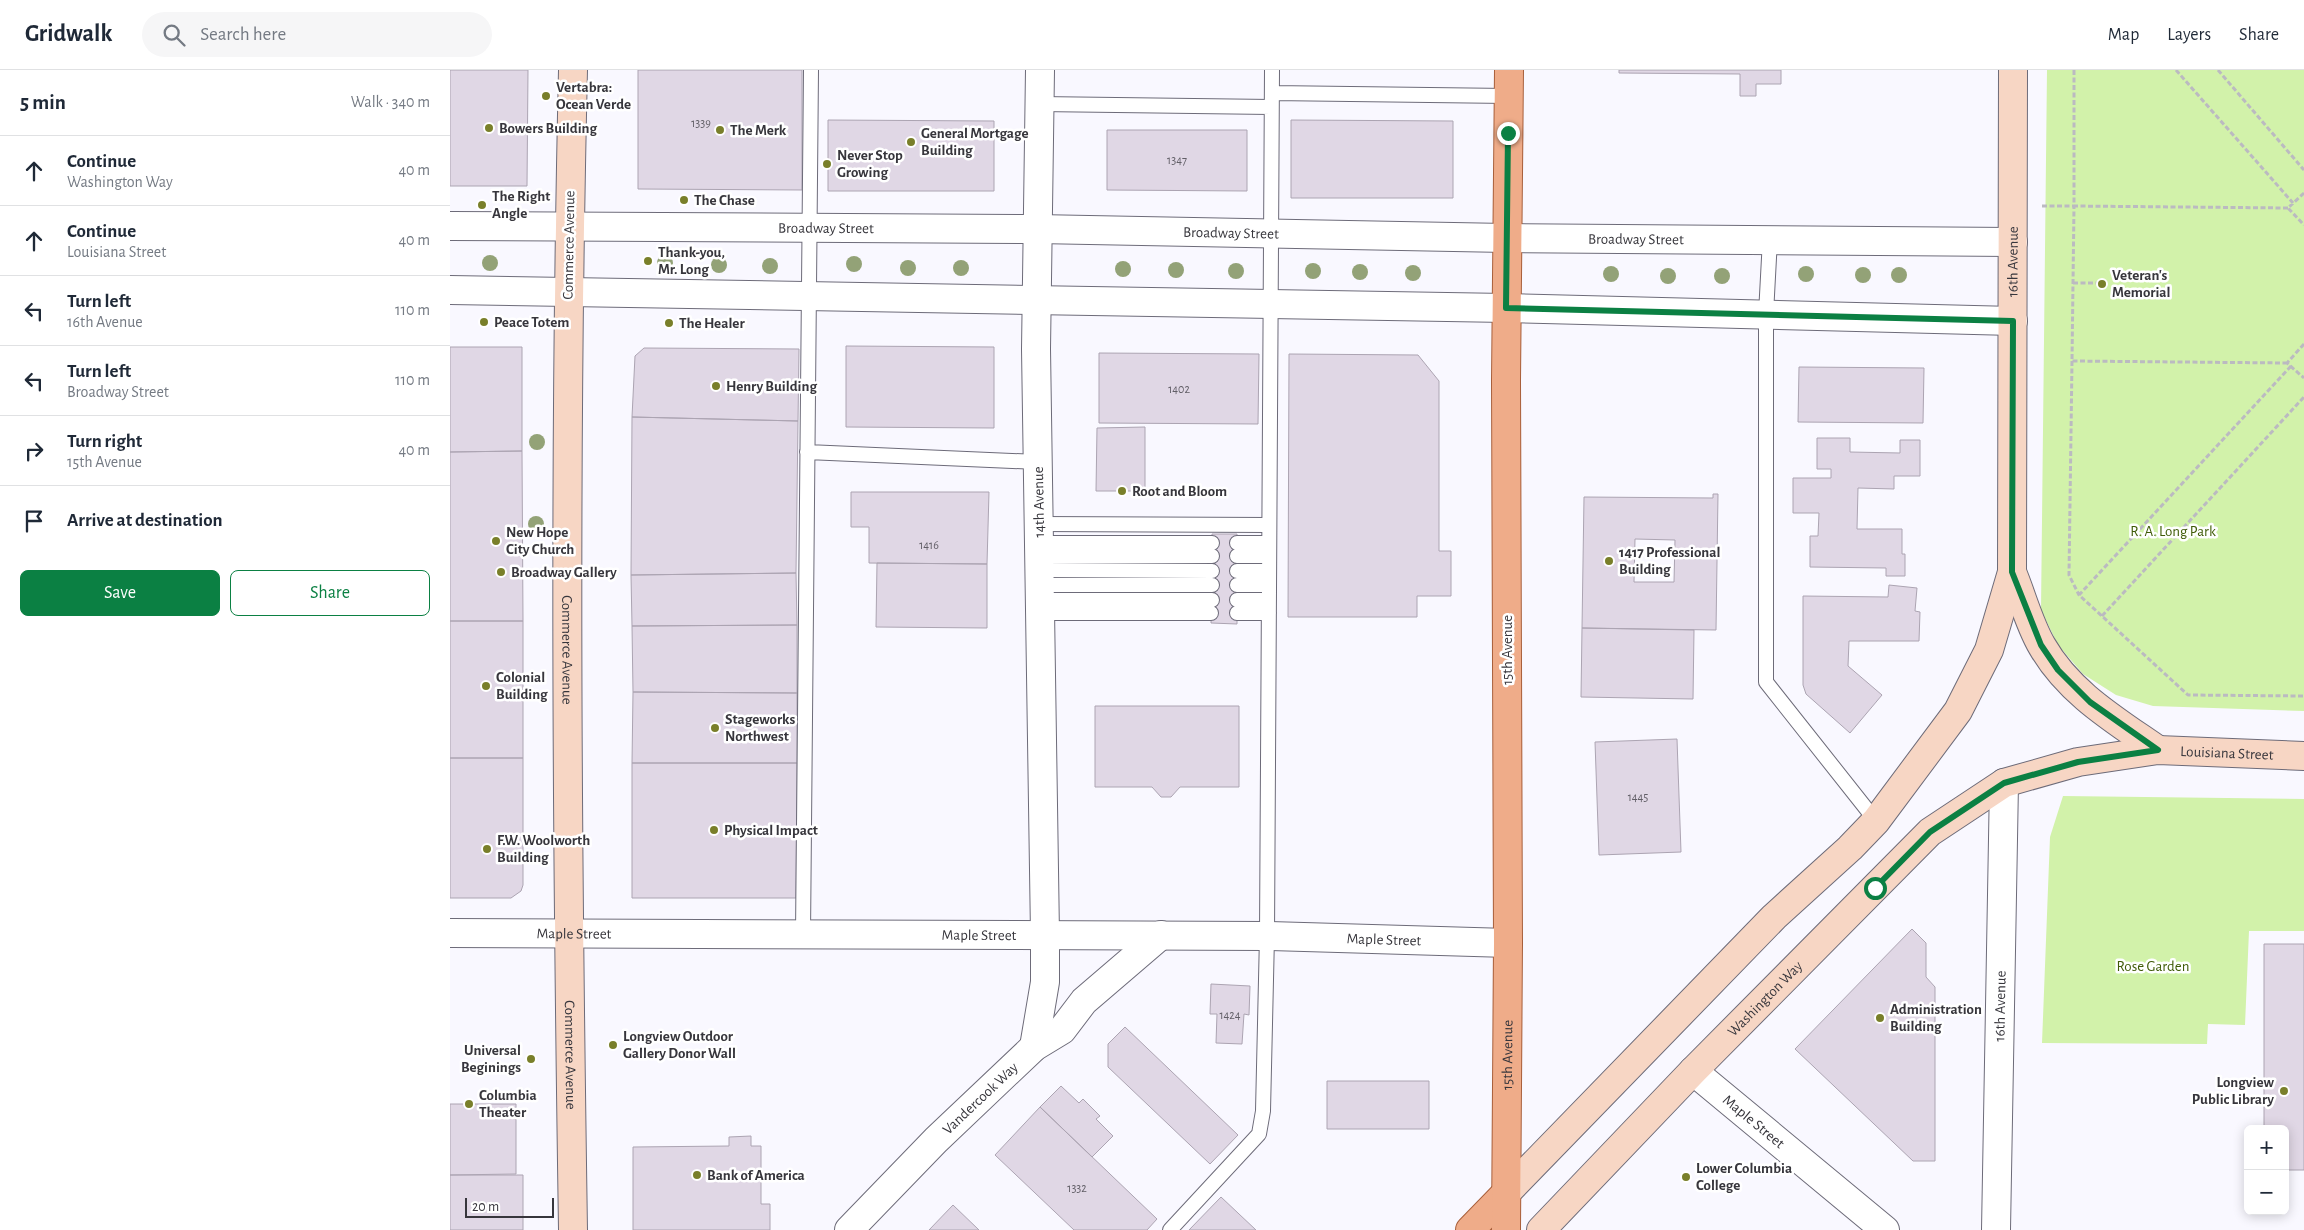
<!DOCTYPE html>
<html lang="en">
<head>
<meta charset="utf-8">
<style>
	body { margin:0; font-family:"Alegreya Sans",sans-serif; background:#f6f6f7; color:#1f2937 }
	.controls { position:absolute; right:15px; bottom:15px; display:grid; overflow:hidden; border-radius:8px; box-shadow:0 2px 12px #0003 }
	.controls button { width:45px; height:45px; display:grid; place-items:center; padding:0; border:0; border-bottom:1px solid #e0e1e3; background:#fff; color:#1f2937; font:25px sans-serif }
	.scale { position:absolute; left:15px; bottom:12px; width:89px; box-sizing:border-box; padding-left:5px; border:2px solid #37363c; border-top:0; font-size:14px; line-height:18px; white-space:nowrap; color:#37363c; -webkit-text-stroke:4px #fff; paint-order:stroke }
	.stop { position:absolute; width:15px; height:15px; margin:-11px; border:4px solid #0b8043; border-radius:50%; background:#fff }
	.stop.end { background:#0b8043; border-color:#fff; box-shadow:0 1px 5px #0008 }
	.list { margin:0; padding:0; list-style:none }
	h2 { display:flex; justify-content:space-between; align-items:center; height:65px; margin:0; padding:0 20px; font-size:21px }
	h2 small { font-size:16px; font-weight:400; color:#747a83 }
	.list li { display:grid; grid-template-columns:32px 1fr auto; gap:15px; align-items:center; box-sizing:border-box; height:70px; padding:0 20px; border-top:1px solid #e0e1e3 }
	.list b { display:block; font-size:19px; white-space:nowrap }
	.list p { margin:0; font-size:16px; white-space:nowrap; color:#747a83 }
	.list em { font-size:16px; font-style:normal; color:#747a83 }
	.actions { display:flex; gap:10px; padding:15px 20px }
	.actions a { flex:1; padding:11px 0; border:1px solid #0b8043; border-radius:8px; text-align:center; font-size:18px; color:#0b8043 }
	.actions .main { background:#0b8043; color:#fff }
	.icon { flex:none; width:28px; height:28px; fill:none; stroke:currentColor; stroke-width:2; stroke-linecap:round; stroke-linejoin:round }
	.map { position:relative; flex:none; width:1854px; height:1160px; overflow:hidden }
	header { display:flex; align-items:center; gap:30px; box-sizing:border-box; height:70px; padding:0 25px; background:#fff; border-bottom:1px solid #e0e1e3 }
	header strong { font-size:24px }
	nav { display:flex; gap:28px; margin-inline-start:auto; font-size:18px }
	.search { width:350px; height:45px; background:#f6f6f7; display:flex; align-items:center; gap:12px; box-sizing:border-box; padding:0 18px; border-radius:28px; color:#747a83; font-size:19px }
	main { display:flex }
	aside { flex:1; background:#fff }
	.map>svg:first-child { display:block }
</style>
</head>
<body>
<header>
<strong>Gridwalk</strong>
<div class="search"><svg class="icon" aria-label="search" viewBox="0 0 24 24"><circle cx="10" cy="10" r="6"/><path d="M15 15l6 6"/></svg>Search here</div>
<nav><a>Map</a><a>Layers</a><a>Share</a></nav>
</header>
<main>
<aside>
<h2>5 min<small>Walk · 340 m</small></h2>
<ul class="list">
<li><svg class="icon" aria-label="ahead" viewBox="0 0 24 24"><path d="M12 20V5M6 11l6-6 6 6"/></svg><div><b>Continue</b><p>Washington Way</p></div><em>40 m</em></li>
<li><svg class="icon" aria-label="ahead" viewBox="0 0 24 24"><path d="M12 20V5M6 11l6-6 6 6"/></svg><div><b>Continue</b><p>Louisiana Street</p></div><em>40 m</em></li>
<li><svg class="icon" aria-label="left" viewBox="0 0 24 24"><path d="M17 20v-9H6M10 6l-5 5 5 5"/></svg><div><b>Turn left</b><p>16th Avenue</p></div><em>110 m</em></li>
<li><svg class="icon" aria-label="left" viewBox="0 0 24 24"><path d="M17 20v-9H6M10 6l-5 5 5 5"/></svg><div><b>Turn left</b><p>Broadway Street</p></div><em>110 m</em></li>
<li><svg class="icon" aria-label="right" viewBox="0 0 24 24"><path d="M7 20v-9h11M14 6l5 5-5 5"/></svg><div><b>Turn right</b><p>15th Avenue</p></div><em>40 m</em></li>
<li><svg class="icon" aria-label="arrive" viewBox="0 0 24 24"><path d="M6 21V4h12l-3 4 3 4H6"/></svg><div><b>Arrive at destination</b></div></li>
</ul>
<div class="actions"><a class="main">Save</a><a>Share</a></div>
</aside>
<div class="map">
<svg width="1854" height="1160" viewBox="0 0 1854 1160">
	<rect width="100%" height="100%" fill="#f9f8ff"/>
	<!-- green -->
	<path fill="#d2f2aa" d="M 1597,0 L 1854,0 L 1854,641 L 1703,636 L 1666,625 L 1633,604 L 1608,575 L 1591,540 Z
		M 1613,726 L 1854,729 L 1854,861 L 1799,861 L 1795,955 L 1758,954 L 1757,974 L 1592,973 L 1600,767 Z"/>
	<!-- building -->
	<path fill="#e0d7e5" stroke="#aca4b2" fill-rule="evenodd" d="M 0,0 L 78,0 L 77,116 L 0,116 Z
		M 188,0 L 352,0 L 352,120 L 188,119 Z
		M 1169,0 L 1331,0 L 1331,14 L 1306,14 L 1306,26 L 1290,26 L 1290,4 L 1169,3 Z
		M 378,50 L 544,51 L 544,121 L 378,121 Z
		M 841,50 L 1003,51 L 1003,128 L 841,128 Z
		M 657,60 L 797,60 L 797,121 L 657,120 Z
		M 396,276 L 544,277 L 544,358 L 396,357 Z
		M 0,277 L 72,277 L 72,381 L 0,382 Z
		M 194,278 L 349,279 L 348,351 L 182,347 L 185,286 Z
		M 649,283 L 809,284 L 808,354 L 649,353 Z
		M 839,284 L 968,285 L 989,311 L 989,481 L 1001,481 L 1001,526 L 967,526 L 967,547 L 838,547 Z
		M 1349,297 L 1474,298 L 1473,353 L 1348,352 Z
		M 182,347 L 348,351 L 346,503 L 181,505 Z
		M 695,357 L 695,421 L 646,421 L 647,358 Z
		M 1367,368 L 1400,368 L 1400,382 L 1450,383 L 1450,370 L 1470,370 L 1470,406 L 1444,406 L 1444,419 L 1408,418 L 1407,459 L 1452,459 L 1452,484 L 1455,484 L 1455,506 L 1436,506 L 1436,498 L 1360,497 L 1360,466 L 1368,466 L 1369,443 L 1343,443 L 1343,408 L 1381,408 L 1381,399 L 1367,399 Z
		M 72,381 L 73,551 L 0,551 L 0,382 Z
		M 401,422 L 539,422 L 537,494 L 419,493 L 419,457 L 401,457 Z
		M 1263,424 L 1268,424 L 1266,560 L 1132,558 L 1134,427 L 1263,428 ZM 1185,469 L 1225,470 L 1224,512 L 1184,512 Z
		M 762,464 L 787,464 L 787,554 L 761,553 Z
		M 427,493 L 537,494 L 537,558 L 426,557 Z
		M 346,503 L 347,555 L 182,556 L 181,505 Z
		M 1439,515 L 1467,518 L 1465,541 L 1470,542 L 1469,571 L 1399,571 L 1398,596 L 1432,625 L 1400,663 L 1356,624 L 1353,615 L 1353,526 L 1438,527 Z
		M 0,551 L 73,551 L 73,688 L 0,688 Z
		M 347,555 L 347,623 L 183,622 L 182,556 Z
		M 1132,558 L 1244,560 L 1243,629 L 1131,627 Z
		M 183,622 L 347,623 L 347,693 L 182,693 Z
		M 645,636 L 789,636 L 789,717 L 730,717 L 721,727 L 711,727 L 702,717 L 645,717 Z
		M 1227,669 L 1231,782 L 1149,785 L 1145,672 Z
		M 0,688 L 73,688 L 73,815 L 71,821 L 61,828 L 0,828 Z
		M 182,693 L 347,693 L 346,828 L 182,828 Z
		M 1462,859 L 1476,873 L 1476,907 L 1485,917 L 1485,1091 L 1463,1091 L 1345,979 Z
		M 1814,874 L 1854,874 L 1854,1100 L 1835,1100 L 1835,1059 L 1814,1059 Z
		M 761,914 L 800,916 L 799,945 L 794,944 L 792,974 L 766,973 L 767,944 L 760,944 Z
		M 675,957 L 788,1065 L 760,1094 L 658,997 L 658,974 Z
		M 877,1011 L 979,1011 L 979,1059 L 877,1059 Z
		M 611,1016 L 629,1033 L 633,1029 L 650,1046 L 646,1049 L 663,1066 L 642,1087 L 590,1037 Z
		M 0,1034 L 66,1034 L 66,1104 L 0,1105 Z
		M 590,1037 L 707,1149 L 697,1160 L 624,1160 L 545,1085 Z
		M 301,1066 L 301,1076 L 311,1076 L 311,1134 L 320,1134 L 320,1160 L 183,1160 L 183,1077 L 279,1076 L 279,1067 Z
		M 0,1105 L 73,1105 L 73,1160 L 0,1160 Z
		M 771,1127 L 806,1160 L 739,1160 Z
		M 503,1135 L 529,1160 L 479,1160 Z"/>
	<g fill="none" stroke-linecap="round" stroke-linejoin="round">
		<defs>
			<path id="service" d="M 822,23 L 1058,26
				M 589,34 L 821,37
				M 1320,169 L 1316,244 L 1316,612 L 1426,751
				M 357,382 L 588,392
				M 589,454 L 819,455
				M 590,473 L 762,473
				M 787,473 L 819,473
				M 590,486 L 762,486
				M 787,486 L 819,486
				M 590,500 L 762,501
				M 787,501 L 819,501
				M 590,515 L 762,515
				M 787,515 L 819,515
				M 590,530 L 762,530
				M 787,530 L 819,530
				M 591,543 L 761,543
				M 787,543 L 819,543
				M 353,864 L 361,0
				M 720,1160 L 809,1064 L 813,1041 L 817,866 L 822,0"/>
			<g id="minor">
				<path id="s1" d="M 1243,1001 L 1435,1160"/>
				<path id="s2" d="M 1546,1160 L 1554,713"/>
			</g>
			<g id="tertiary">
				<path id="s3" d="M 0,156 L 587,159 L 1056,168 L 1563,172"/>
				<path d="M 0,220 L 1056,238 L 1563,251"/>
				<path id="s4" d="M 0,863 L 817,866 L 1058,873"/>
				<path d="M 584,977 L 595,912 L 595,865 L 586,279 L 590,0"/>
				<path id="s5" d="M 399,1160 L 486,1070 L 584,977 L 612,960 L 634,931 L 711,865"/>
			</g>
			<g id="secondary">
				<path id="s6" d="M 123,0 C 114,387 117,773 123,1160"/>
				<path d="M 1562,502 C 1572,526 1579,554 1592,576 C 1619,623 1665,650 1708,680"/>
				<path id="s7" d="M 1056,1123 L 1324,847 L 1400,778 L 1426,751 L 1508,641 L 1539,580 L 1562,502 L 1563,0"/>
				<path id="s8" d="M 1091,1160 L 1243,1001 L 1480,762 L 1554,713 L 1628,692 L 1708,680 L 1854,686"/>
			</g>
			<g id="primary">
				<path d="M 1020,1160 L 1056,1123"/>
				<path id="s9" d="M 1056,1160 L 1058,873 L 1056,311 L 1059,0"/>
			</g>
		</defs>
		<!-- service casing -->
		<use href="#service" stroke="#6d6b79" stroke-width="16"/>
		<!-- minor casing -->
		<use href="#minor" stroke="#6d6b79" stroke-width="30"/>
		<!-- tertiary casing -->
		<use href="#tertiary" stroke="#6d6b79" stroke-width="30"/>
		<!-- secondary casing -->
		<use href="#secondary" stroke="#6d6b79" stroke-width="30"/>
		<!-- primary casing -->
		<use href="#primary" stroke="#a85f3b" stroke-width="30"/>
		<!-- path -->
		<path stroke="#bbbac1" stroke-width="3" stroke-dasharray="5 2.5" stroke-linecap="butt" d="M 1624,0 L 1624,136 L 1838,138
			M 1726,0 L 1843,133
			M 1768,0 L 1854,100
			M 1854,123 L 1838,138 L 1854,155
			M 1592,136 L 1624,136 L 1622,291 L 1837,293
			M 1623,213 L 1648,213
			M 1854,274 L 1837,293 L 1854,308
			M 1622,291 L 1619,505 L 1629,525
			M 1841,296 L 1629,525 L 1738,625 L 1854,626
			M 1652,546 L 1854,327"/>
		<!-- service -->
		<use href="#service" stroke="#fff" stroke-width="14"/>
		<!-- minor -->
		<use href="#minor" stroke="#fff" stroke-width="28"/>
		<!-- tertiary -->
		<use href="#tertiary" stroke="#fff" stroke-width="28"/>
		<!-- secondary -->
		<use href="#secondary" stroke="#f7d6c4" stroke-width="28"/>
		<!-- primary -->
		<use href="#primary" stroke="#efac89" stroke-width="28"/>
	</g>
	<!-- trees -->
	<g fill="#93a277">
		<circle cx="40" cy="193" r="8"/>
		<circle cx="215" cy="193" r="8"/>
		<circle cx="404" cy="194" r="8"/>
		<circle cx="269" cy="195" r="8"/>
		<circle cx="320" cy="196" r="8"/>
		<circle cx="458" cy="198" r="8"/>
		<circle cx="511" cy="198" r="8"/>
		<circle cx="673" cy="199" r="8"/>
		<circle cx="726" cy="200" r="8"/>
		<circle cx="786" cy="201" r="8"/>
		<circle cx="863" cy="201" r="8"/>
		<circle cx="910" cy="202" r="8"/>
		<circle cx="963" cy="203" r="8"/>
		<circle cx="1161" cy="204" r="8"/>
		<circle cx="1356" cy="204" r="8"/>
		<circle cx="1413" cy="205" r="8"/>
		<circle cx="1449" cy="205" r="8"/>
		<circle cx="1218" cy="206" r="8"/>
		<circle cx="1272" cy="206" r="8"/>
		<circle cx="87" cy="372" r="8"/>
		<circle cx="86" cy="454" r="8"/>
	</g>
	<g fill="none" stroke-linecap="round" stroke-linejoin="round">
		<!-- route -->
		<path stroke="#0b8043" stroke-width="6" d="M 1058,63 L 1056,238 L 1563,251 L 1562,502 L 1591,575 L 1608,600 L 1640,632 L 1708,680 L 1628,692 L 1554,713 L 1480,762 L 1425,818"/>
	</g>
	<!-- markers -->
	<g fill="#797f2a" stroke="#fff" stroke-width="2">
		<circle cx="96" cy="26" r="5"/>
		<circle cx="39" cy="58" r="5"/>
		<circle cx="270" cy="60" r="5"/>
		<circle cx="461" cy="72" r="5"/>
		<circle cx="377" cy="94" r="5"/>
		<circle cx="234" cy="130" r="5"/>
		<circle cx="32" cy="135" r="5"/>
		<circle cx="198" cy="191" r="5"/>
		<circle cx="1652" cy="214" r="5"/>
		<circle cx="34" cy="252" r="5"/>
		<circle cx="219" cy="253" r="5"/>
		<circle cx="266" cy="316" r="5"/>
		<circle cx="672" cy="421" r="5"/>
		<circle cx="46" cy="471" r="5"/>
		<circle cx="1159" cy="491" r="5"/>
		<circle cx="51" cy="502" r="5"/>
		<circle cx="36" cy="616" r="5"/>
		<circle cx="265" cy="658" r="5"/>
		<circle cx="264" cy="760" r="5"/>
		<circle cx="37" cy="779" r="5"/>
		<circle cx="1430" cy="948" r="5"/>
		<circle cx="163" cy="975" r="5"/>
		<circle cx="81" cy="989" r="5"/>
		<circle cx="1834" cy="1021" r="5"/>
		<circle cx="19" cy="1034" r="5"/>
		<circle cx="247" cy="1105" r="5"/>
		<circle cx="1236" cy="1107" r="5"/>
	</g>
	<g text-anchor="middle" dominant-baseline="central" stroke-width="5" stroke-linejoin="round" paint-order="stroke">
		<!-- number labels -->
		<g font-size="12" fill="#615e66">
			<text x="251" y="53">1339</text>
			<text x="727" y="90">1347</text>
			<text x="729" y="319">1402</text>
			<text x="479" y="475">1416</text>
			<text x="1188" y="727">1445</text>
			<text x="780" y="945">1424</text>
			<text x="627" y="1118">1332</text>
		</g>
		<!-- poi labels -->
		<g font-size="15" font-weight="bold" fill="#37363c" stroke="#fff" text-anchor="start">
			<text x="106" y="17">Vertabra:<tspan x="106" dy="17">Ocean Verde</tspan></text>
			<text x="49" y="58">Bowers Building</text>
			<text x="280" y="60">The Merk</text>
			<text x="471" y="63">General Mortgage<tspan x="471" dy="17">Building</tspan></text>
			<text x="387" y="85">Never Stop<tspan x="387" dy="17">Growing</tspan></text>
			<text x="42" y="126">The Right<tspan x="42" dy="17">Angle</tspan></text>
			<text x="244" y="130">The Chase</text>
			<text x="208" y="182">Thank-you,<tspan x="208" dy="17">Mr. Long</tspan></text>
			<text x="1662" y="205">Veteran's<tspan x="1662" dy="17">Memorial</tspan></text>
			<text x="44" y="252">Peace Totem</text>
			<text x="229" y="253">The Healer</text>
			<text x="276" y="316">Henry Building</text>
			<text x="682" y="421">Root and Bloom</text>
			<text x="56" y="462">New Hope<tspan x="56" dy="17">City Church</tspan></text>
			<text x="1169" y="482">1417 Professional<tspan x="1169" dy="17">Building</tspan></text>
			<text x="61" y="502">Broadway Gallery</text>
			<text x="46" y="607">Colonial<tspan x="46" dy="17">Building</tspan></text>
			<text x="275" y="649">Stageworks<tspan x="275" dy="17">Northwest</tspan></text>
			<text x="274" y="760">Physical Impact</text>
			<text x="47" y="770">F.W. Woolworth<tspan x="47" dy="17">Building</tspan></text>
			<text x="1440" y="939">Administration<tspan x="1440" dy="17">Building</tspan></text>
			<text x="173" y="966">Longview Outdoor<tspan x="173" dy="17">Gallery Donor Wall</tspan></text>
			<text x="71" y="980" text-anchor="end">Universal<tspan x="71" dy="17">Beginings</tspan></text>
			<text x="1824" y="1012" text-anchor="end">Longview<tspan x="1824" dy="17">Public Library</tspan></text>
			<text x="29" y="1025">Columbia<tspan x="29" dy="17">Theater</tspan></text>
			<text x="1246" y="1098">Lower Columbia<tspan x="1246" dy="17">College</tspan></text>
			<text x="257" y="1105">Bank of America</text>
		</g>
		<!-- street labels -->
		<g font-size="15" fill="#37363c" stroke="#fff">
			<text stroke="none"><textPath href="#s3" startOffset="376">Broadway Street</textPath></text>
			<text stroke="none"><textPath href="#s3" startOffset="781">Broadway Street</textPath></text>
			<text stroke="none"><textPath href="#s3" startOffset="1186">Broadway Street</textPath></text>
			<text transform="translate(119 175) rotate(-89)">Commerce Avenue</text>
			<text stroke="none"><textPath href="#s7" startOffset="1122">16th Avenue</textPath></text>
			<text transform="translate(589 432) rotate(-91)">14th Avenue</text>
			<text stroke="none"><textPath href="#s6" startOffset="580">Commerce Avenue</textPath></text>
			<text transform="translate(1057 580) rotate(-90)">15th Avenue</text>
			<text stroke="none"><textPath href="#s8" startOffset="872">Louisiana Street</textPath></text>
			<text stroke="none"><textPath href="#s4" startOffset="124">Maple Street</textPath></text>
			<text stroke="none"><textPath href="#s4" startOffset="529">Maple Street</textPath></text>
			<text stroke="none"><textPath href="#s4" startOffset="934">Maple Street</textPath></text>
			<text stroke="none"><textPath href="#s8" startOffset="322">Washington Way</textPath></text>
			<text stroke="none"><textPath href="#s2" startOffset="224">16th Avenue</textPath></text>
			<text stroke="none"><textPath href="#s6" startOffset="985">Commerce Avenue</textPath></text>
			<text stroke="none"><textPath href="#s9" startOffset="175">15th Avenue</textPath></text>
			<text stroke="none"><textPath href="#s5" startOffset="186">Vandercook Way</textPath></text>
			<text stroke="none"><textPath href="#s1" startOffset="79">Maple Street</textPath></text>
		</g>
		<!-- park labels -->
		<g font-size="15" fill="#3f5b07" stroke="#fff">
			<text x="1723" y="461">R. A. Long Park</text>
			<text x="1703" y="896">Rose Garden</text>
		</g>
	</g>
</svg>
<div class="controls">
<button>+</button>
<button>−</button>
</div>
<div class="scale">20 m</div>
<div class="stop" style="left:1425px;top:818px"></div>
<div class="stop end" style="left:1058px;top:63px"></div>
</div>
</main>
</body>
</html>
